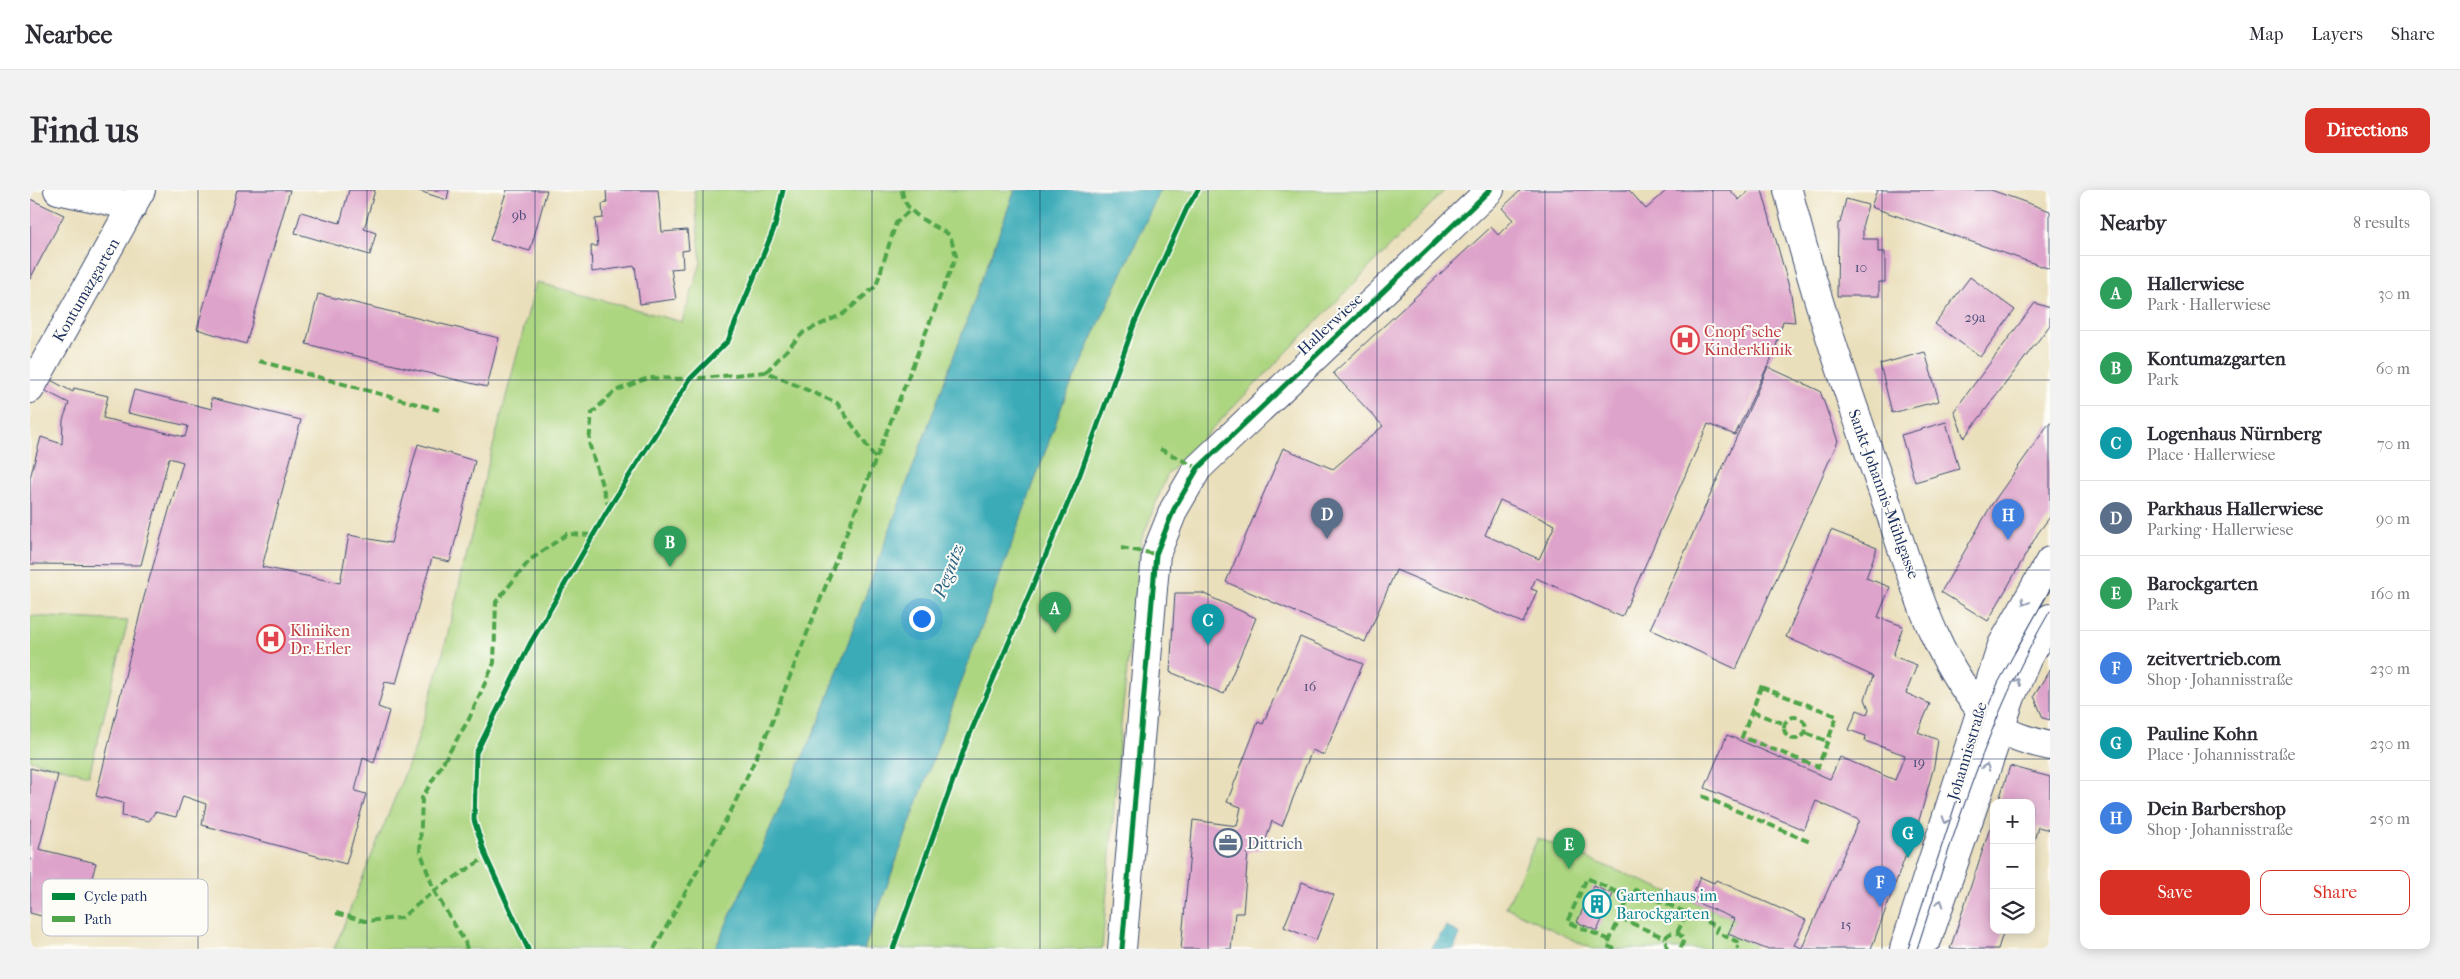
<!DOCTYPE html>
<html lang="en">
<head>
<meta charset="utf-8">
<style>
	body { margin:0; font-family:"IM FELL French Canon",serif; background:#f2f2f3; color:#2b2b33 }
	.controls { position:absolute; right:15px; bottom:15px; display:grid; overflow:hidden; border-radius:10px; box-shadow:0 2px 12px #0003 }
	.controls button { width:45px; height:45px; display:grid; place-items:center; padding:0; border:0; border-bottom:1px solid #e1e1e2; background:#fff; color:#2b2b33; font:25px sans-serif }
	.you { position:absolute; left:891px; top:428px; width:18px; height:18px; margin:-12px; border:4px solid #fff; border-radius:50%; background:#1a73e8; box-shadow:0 0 0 8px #1a73e833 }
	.badge { display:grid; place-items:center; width:32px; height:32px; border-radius:50%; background:#d93025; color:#fff; font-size:16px; font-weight:700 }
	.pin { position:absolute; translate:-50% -41px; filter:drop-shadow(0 1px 2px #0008) }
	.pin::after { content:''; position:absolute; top:26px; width:18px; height:15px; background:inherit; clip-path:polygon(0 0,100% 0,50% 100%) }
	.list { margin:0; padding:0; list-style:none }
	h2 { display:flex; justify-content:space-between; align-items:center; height:65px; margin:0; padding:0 20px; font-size:21px }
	h2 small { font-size:16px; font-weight:400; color:#7c7c81 }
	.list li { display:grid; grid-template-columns:32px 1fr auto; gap:15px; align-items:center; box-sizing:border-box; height:75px; padding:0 20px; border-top:1px solid #e1e1e2 }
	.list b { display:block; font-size:19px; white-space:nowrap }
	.list p { margin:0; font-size:16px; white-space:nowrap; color:#7c7c81 }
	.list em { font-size:16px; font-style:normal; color:#7c7c81 }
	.actions { display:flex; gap:10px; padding:15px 20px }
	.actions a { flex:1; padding:11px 0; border:1px solid #d93025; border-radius:10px; text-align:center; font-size:18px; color:#d93025 }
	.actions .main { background:#d93025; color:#fff }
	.icon { flex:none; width:28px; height:28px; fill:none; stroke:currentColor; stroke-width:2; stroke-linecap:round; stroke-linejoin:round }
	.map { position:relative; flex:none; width:2020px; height:759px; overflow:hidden; border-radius:10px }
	header { display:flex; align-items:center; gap:30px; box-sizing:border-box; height:70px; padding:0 25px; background:#fff; border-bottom:1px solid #e1e1e2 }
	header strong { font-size:24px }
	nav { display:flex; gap:28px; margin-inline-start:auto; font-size:18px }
	.intro { display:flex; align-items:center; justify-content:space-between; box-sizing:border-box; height:120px; padding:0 30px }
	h1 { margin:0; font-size:35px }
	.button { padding:12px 22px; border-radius:10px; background:#d93025; color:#fff; font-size:18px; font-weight:700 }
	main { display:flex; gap:30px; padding:0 30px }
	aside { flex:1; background:#fff; border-radius:10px; box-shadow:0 2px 12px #0003 }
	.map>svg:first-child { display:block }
</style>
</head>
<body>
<header>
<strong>Nearbee</strong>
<nav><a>Map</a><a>Layers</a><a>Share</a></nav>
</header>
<div class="intro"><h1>Find us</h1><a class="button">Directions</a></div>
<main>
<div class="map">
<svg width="2020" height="759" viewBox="0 0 2020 759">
	<rect width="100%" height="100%" fill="#fdfcf7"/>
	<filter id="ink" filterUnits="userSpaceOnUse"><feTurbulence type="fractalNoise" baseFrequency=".02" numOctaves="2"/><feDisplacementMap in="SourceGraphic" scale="10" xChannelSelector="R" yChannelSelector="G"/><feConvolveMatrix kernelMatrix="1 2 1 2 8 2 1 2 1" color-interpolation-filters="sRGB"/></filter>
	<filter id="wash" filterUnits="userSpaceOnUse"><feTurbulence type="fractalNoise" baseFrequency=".0096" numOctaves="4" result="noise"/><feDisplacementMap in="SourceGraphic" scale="20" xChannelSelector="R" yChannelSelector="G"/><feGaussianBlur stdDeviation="1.12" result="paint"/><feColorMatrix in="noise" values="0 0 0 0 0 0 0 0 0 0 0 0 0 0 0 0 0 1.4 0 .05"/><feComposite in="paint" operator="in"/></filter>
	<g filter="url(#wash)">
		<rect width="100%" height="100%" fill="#eadfbb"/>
		<!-- green -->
		<path fill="#add681" stroke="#648270" d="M 664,0 L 985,0 L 790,529 L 685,759 L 304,759 L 385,558 L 411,472 L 456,283 L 506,92 L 652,132 L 671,73 Z
			M 1130,0 L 1415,0 L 1137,285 L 1111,351 L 1091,534 L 1072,759 L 834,759 L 1034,210 Z
			M 0,426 L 98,431 L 59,585 L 0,570 Z
			M 1508,648 L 1705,729 L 1699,744 L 1726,754 L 1723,759 L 1562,759 L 1476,717 Z"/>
		<!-- water -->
		<path fill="#3babb8" stroke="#2b6d8b" d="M 985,0 L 1130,0 L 1034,210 L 834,759 L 685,759 L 790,529 Z
			M 1416,736 L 1430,744 L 1424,759 L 1401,759 Z"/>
		<g id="blocks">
			<!-- building -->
			<path fill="#dea3ca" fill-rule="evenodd" d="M 207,0 L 260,0 L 216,154 L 167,139 Z
				M 319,0 L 345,0 L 334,39 L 346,43 L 340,65 L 265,43 L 271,22 L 310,33 Z
				M 386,0 L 419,0 L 417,10 Z
				M 477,0 L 517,0 L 500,61 L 460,50 Z
				M 576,0 L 628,0 L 632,42 L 657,40 L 659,60 L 652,61 L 653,78 L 641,79 L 646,109 L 610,114 L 605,76 L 562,82 L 561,56 L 568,56 L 565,29 L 573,28 L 572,14 L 577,13 Z
				M 1491,0 L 1599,0 L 1616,19 L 1637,0 L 1700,0 L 1709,10 L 1720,0 L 1732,0 L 1761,104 L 1765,132 L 1753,131 L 1745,160 L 1705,245 L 1678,234 L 1592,427 L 1506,388 L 1501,399 L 1507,401 L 1493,433 L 1366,380 L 1335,452 L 1196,392 L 1253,258 L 1303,279 L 1353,236 L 1303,183 L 1461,37 L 1468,45 L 1483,30 L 1472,18 ZM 1470,310 L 1525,335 L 1509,369 L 1455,345 Z
				M 1847,0 L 1961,0 L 2020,21 L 2020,79 L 1841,17 Z
				M 0,9 L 34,25 L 0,89 Z
				M 1816,9 L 1838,15 L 1833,33 L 1833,49 L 1848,49 L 1848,62 L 1855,62 L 1855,92 L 1849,92 L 1849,106 L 1807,106 L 1808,33 L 1810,33 Z
				M 1940,87 L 1985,120 L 1950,167 L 1905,134 Z
				M 288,104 L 469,148 L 457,197 L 276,154 Z
				M 2005,113 L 2020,118 L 2020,135 L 1934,248 L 1924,221 Z
				M 1895,162 L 1909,211 L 1862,223 L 1850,174 Z
				M 1738,177 L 1790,201 L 1808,251 L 1706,479 L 1620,439 Z
				M 0,179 L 43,202 L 44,198 L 78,206 L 73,228 L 155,247 L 158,236 L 98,223 L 104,200 L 182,219 L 181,208 L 271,230 L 232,377 L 310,393 L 319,345 L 361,353 L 388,254 L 445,271 L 420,372 L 402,368 L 366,494 L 355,492 L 348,517 L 359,521 L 344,573 L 333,568 L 325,601 L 336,604 L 316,674 L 172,635 L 176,614 L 153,606 L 146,627 L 125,622 L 119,631 L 92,626 L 93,613 L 66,606 L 114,407 L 153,272 L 139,268 L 111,375 L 0,374 L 0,288 L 11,247 L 32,254 L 33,230 L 39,213 L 0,193 Z
				M 1916,232 L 1929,279 L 1885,292 L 1871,245 Z
				M 2020,232 L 2020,327 L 2008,343 L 1958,431 L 1911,402 L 1962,314 Z
				M 1801,340 L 1847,358 L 1836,388 L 1860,397 L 1848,427 L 1873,436 L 1863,466 L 1887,475 L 1876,503 L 1900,514 L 1888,542 L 1908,550 L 1904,576 L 1890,627 L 1841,759 L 1736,759 L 1698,744 L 1705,729 L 1661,710 L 1670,687 L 1684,693 L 1686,690 L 1776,730 L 1764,755 L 1772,758 L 1829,630 L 1786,611 L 1774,640 L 1675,598 L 1697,545 L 1800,589 L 1810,567 L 1865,590 L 1875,565 L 1835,551 L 1836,546 L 1819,540 L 1827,520 L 1837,524 L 1839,519 L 1835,509 L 1843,486 L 1756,447 Z
				M 1145,403 L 1172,403 L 1226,428 L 1194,504 L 1140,482 Z
				M 1270,447 L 1333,474 L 1294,565 L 1282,560 L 1252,636 L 1242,631 L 1233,659 L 1218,662 L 1213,723 L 1205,723 L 1201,759 L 1151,759 L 1163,630 L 1207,636 L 1211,617 L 1197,612 L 1228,532 L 1233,534 Z
				M 2020,479 L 2020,530 L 2013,528 L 2004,506 Z
				M 1980,576 L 2020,587 L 2020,640 L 2008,637 L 2002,657 L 2001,613 L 1968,613 Z
				M 0,578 L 28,585 L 9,659 L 66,673 L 49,736 L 0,723 Z
				M 1964,626 L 1964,740 L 1974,740 L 1968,759 L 1920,759 Z
				M 1272,692 L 1304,705 L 1286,750 L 1254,737 Z
				M 1563,696 L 1583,704 L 1567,741 L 1547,732 Z"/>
		</g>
	</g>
	<g filter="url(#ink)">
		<use href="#blocks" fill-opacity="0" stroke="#3a496c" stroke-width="1"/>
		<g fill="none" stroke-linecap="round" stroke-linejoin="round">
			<defs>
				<path id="minor" d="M 28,0 L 103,16
					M 1758,0 C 1784,106 1820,208 1856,311 C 1882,385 1903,470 1959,529 C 1974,545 1999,551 2020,556
					M 1092,759 L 1126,364 L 1144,319 L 1168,278 L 1460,0"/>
				<path id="tertiary" d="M 0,199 L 111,0"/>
				<path id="secondary" d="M 1898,748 L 1981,507 L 1997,469 L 2020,428
					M 1874,759 L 1972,455 L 2020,371"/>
			</defs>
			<!-- minor casing -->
			<use href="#minor" stroke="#3a496c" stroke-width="30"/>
			<!-- tertiary casing -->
			<use href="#tertiary" stroke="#3a496c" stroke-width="30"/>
			<!-- secondary casing -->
			<use href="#secondary" stroke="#3a496c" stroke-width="30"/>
			<!-- minor -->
			<use href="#minor" stroke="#fff" stroke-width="28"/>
			<!-- tertiary -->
			<use href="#tertiary" stroke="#fff" stroke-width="28"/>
			<!-- secondary -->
			<use href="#secondary" stroke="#fff" stroke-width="28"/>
			<!-- tram -->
			<path stroke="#1b2f5e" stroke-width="1" d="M 1878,759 L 1955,524 L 1968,493 L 2020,399
				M 1887,759 C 1924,644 1959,525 2020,421"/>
			<!-- quiet -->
			<path stroke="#4fa44a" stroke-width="4" stroke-dasharray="8 4" stroke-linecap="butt" d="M 229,171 L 409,220
				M 736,182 L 774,142 L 813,124 L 846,96 L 866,33 L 879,21
				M 1130,259 L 1168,278
				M 579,318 L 559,253 L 562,223 L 585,201 L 618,188 L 660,189 L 736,182 L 807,213 L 846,269
				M 1091,358 L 1126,364
				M 1731,497 L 1807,526 L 1788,577 L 1712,547 Z
				M 1722,522 L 1755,534
				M1754 538a11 11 0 1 1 22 0a11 11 0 1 1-22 0Z
				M 1776,543 L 1797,551
				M 1672,606 L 1780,652
				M 306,723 L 335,731 L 371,728 L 404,701 L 456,667
				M 1665,727 L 1688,737 L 1686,742 L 1710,753 L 1707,759
				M 1590,728 L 1635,748
				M 1580,750 L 1537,732 L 1557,688 L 1599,708
				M 437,759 L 435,752 L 404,701 L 390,660 L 392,608 L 439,529 L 464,473 L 466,412 L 500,370 L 537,344 L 563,345
				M 624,759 L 703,617 L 740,537 L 926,66 L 920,45 C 901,33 874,25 872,0
				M 1585,759 L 1577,756 L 1603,699 L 1657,723 L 1647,743
				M 1637,759 L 1635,748 C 1642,740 1649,741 1654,750 L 1650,759"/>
			<defs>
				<path id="cycleway" d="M 498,759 L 456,667 L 444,630 L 446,563 L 500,454 L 579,318 L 660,189 L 698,151 L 745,36 L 753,0
					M 863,759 L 937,551 L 1049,287 L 1105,132 L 1157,18 L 1168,0
					M 1092,759 L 1126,364 L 1144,319 L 1168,278 L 1460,0"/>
			</defs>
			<!-- cycleway casing -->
			<use href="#cycleway" stroke="#fdfcf7" stroke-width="8"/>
			<!-- cycleway -->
			<use href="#cycleway" stroke="#00873e" stroke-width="5"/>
		</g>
		<!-- one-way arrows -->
		<defs><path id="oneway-chevron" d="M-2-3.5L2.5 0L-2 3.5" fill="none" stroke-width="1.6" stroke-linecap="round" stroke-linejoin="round" transform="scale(1.25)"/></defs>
		<g stroke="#8d97ae">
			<use href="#oneway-chevron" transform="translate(1995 412) rotate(121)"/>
			<use href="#oneway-chevron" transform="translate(1987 492) rotate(-68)"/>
			<use href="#oneway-chevron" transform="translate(1956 577) rotate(-71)"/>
			<use href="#oneway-chevron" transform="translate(1916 630) rotate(108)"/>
			<use href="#oneway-chevron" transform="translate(1910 713) rotate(-71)"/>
		</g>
	</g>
	<!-- grid -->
	<path fill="none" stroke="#1b2f5e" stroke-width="1" stroke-opacity="0.55" d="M 168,0 L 168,759M 337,0 L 337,759M 505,0 L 505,759M 673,0 L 673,759M 842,0 L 842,759M 1010,0 L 1010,759M 1178,0 L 1178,759M 1347,0 L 1347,759M 1515,0 L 1515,759M 1683,0 L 1683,759M 1852,0 L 1852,759M 0,190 L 2020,190M 0,380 L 2020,380M 0,569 L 2020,569"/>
	<!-- icons -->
	<defs>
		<symbol id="hospital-ring" viewBox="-11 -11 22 22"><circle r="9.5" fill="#fdfcf7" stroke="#e0444e" stroke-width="1.5"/><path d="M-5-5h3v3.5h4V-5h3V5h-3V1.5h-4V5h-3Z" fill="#e0444e"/></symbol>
		<symbol id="office-ring" viewBox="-11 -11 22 22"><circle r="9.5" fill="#fdfcf7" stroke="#5c6f8a" stroke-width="1.5"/><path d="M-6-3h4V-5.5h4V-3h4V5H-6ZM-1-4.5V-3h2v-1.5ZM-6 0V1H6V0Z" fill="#5c6f8a"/></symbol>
		<symbol id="building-ring" viewBox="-11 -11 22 22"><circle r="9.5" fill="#fdfcf7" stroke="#0f9aa8" stroke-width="1.5"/><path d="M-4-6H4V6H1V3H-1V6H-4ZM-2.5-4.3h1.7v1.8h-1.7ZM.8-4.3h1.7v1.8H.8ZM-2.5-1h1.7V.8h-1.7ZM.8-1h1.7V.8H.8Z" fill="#0f9aa8"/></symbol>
	</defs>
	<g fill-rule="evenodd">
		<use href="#hospital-ring" x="1639" y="134" width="32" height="32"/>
		<use href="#hospital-ring" x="225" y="433" width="32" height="32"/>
		<use href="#office-ring" x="1182" y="637" width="32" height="32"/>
		<use href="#building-ring" x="1551" y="698" width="32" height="32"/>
	</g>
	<g text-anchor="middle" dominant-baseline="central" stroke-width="4" stroke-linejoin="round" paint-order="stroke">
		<!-- number labels -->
		<g font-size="14" fill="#4c4c79">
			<text x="489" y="25">9b</text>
			<text x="1831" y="77">10</text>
			<text x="1945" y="127">29a</text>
			<text x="1280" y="496">16</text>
			<text x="1889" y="572">19</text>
			<text x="1816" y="734">15</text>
		</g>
		<!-- street labels -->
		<g font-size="16" fill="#1b2f5e" stroke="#fdfcf7">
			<text transform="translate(56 100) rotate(-60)">Kontumazgarten</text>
			<text transform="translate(1300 134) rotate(-43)">Hallerwiese</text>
			<text transform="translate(1854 304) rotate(70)">Sankt-Johannis-Mühlgasse</text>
			<text transform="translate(1937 561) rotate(-73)">Johannisstraße</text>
		</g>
		<!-- health labels -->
		<g font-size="16" fill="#be3a42" stroke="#fdfcf7" text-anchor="start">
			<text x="1674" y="141">Cnopf'sche<tspan x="1674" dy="18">Kinderklinik</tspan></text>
			<text x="260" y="440">Kliniken<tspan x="260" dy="18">Dr. Erler</tspan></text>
		</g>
		<!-- service labels -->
		<g font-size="16" fill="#4e5e75" stroke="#fdfcf7" text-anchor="start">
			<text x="1217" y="653">Dittrich</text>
		</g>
		<!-- culture labels -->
		<g font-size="16" fill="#0d838f" stroke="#fdfcf7" text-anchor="start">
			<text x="1586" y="705">Gartenhaus im<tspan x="1586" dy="18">Barockgarten</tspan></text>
		</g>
		<!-- water labels -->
		<g font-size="18" font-style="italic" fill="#286182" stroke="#fdfcf7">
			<text transform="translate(919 381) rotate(-69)">Pegnitz</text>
		</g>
	</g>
	<!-- legend -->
	<rect x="12" y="689" width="166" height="57" rx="8" fill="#fdfcf7" stroke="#b9bec9" stroke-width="1"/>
	<rect x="22" y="703" width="23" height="7" fill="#00873e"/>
	<rect x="22" y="726" width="23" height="6" fill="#4fa44a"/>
	<g font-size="14" fill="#1b2f5e">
		<text x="54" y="711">Cycle path</text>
		<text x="54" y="734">Path</text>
	</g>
</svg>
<div class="controls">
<button>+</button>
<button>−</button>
<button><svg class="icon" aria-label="layers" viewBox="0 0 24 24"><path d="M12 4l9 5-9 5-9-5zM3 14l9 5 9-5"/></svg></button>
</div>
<div class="you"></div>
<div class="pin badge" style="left:1025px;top:443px;background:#2e9e5b">A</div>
<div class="pin badge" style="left:640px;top:377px;background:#2e9e5b">B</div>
<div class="pin badge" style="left:1178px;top:455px;background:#0f9aa8">C</div>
<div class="pin badge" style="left:1297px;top:349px;background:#5c6f8a">D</div>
<div class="pin badge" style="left:1539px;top:679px;background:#2e9e5b">E</div>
<div class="pin badge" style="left:1850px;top:717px;background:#3f7fe0">F</div>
<div class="pin badge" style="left:1878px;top:668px;background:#0f9aa8">G</div>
<div class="pin badge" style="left:1978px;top:350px;background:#3f7fe0">H</div>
</div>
<aside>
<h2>Nearby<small>8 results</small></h2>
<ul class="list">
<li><span class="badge" style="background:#2e9e5b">A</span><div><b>Hallerwiese</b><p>Park · Hallerwiese</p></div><em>30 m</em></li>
<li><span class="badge" style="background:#2e9e5b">B</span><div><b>Kontumazgarten</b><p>Park</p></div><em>60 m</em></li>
<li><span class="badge" style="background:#0f9aa8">C</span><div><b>Logenhaus Nürnberg</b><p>Place · Hallerwiese</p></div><em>70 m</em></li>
<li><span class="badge" style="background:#5c6f8a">D</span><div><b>Parkhaus Hallerwiese</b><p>Parking · Hallerwiese</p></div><em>90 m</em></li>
<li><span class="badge" style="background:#2e9e5b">E</span><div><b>Barockgarten</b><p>Park</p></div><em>160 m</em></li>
<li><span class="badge" style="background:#3f7fe0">F</span><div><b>zeitvertrieb.com</b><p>Shop · Johannisstraße</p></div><em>230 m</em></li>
<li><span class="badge" style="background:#0f9aa8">G</span><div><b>Pauline Kohn</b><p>Place · Johannisstraße</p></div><em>230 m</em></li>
<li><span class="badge" style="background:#3f7fe0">H</span><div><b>Dein Barbershop</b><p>Shop · Johannisstraße</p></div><em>250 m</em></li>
</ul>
<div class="actions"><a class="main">Save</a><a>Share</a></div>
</aside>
</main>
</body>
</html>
